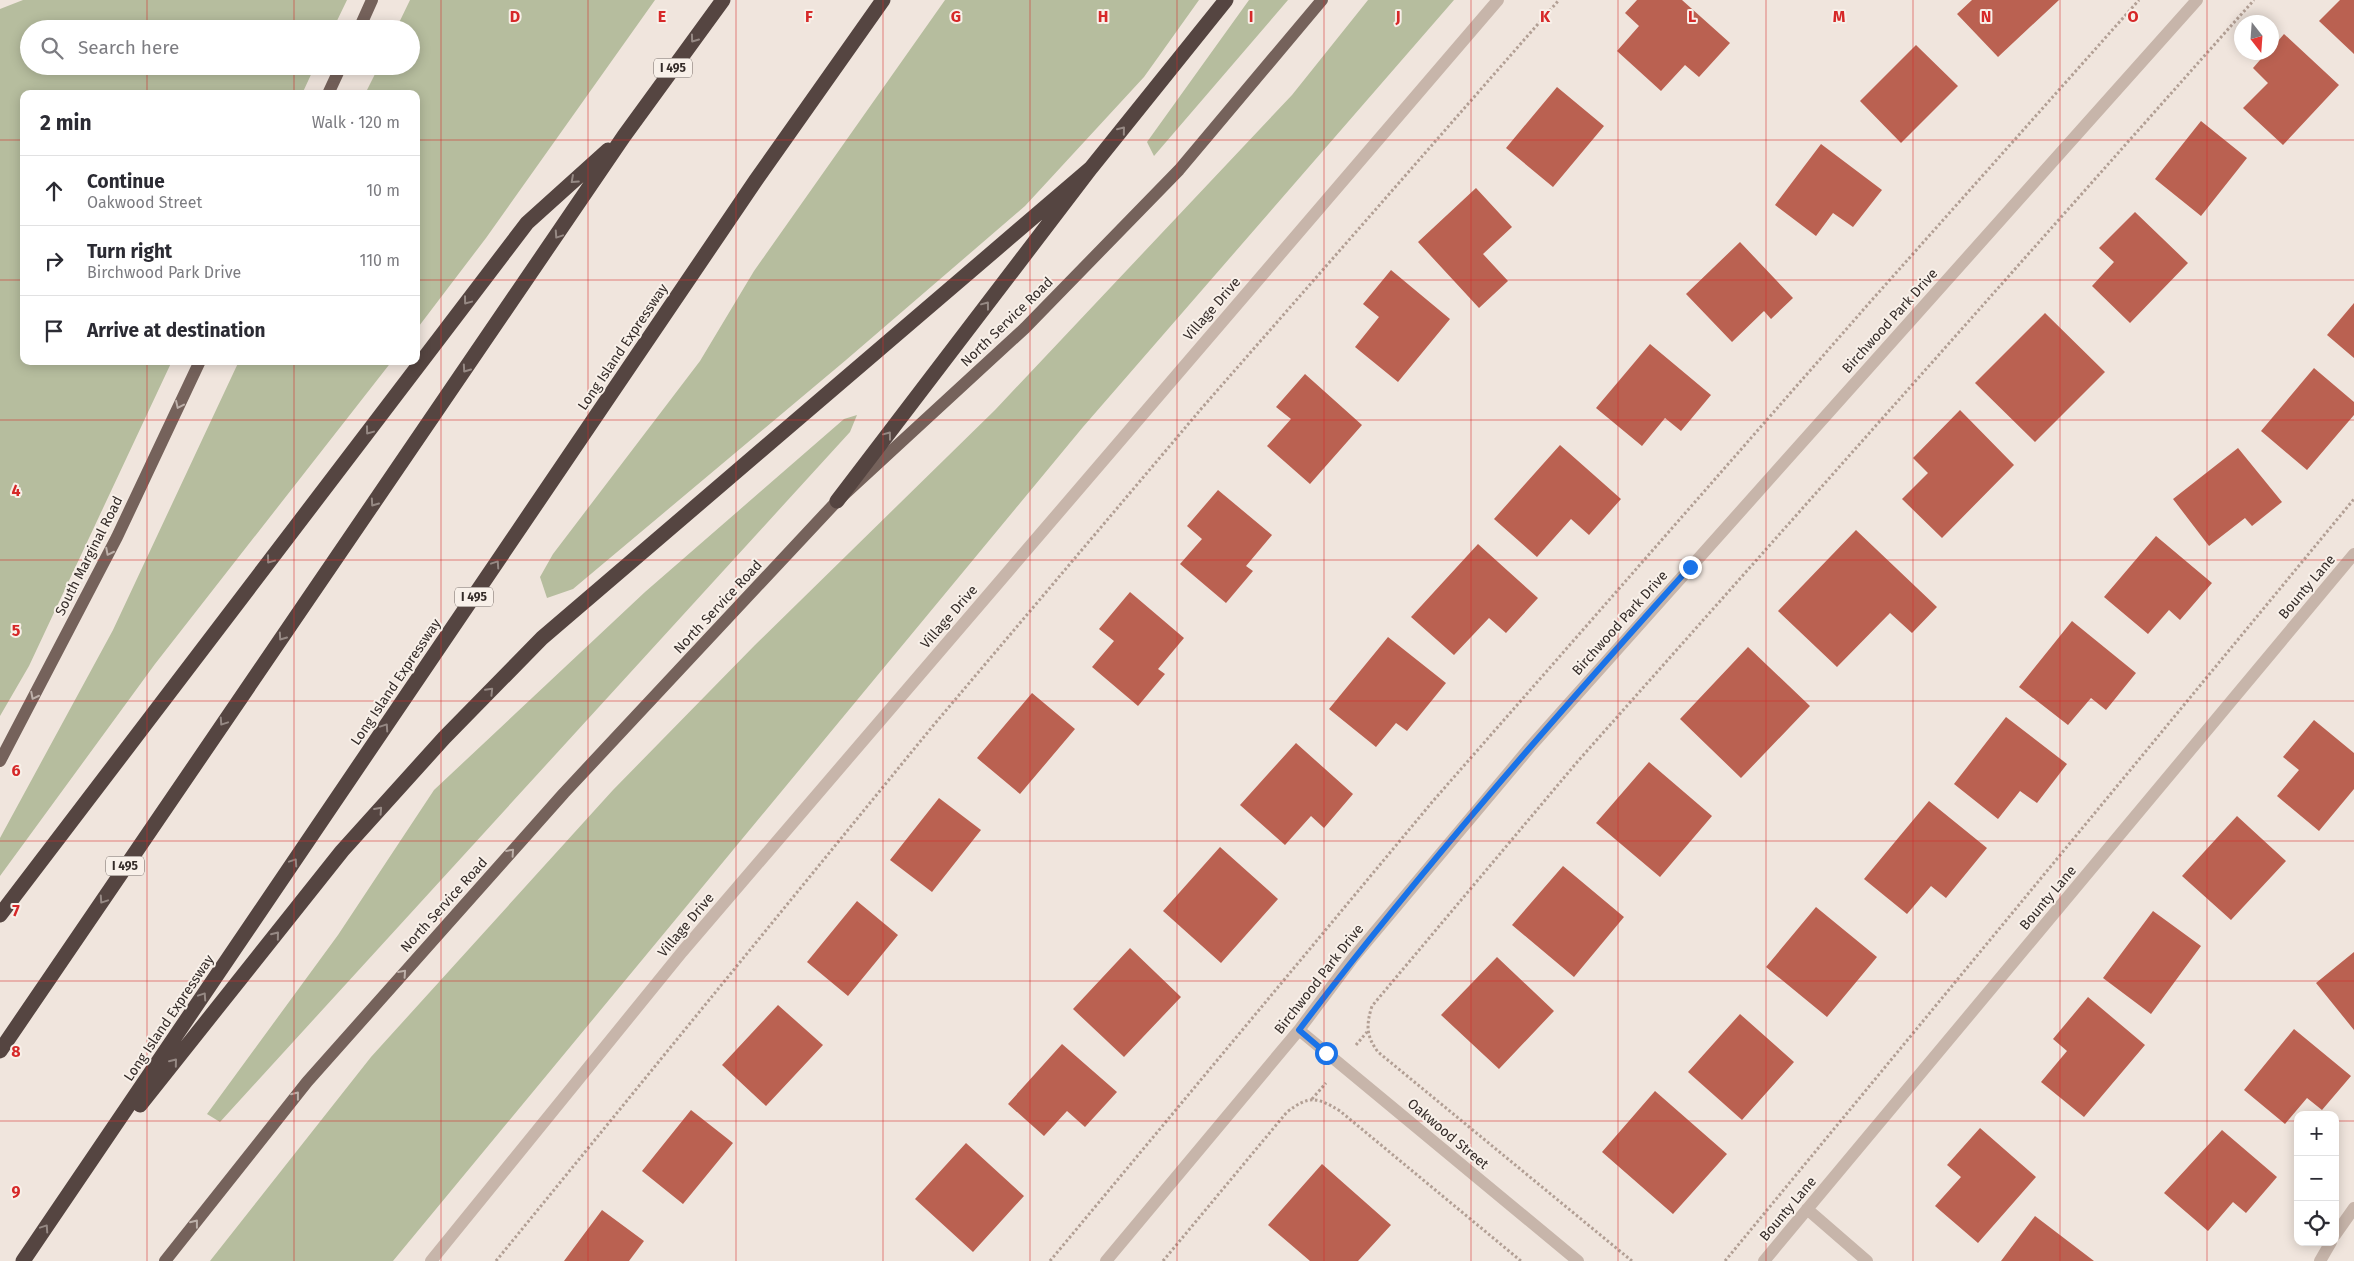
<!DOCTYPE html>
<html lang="en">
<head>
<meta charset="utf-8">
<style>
	body { margin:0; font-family:"Fira Sans",sans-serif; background:#f7f7f7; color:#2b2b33 }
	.controls { position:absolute; right:15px; bottom:15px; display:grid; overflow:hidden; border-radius:10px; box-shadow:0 2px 12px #0003 }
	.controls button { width:45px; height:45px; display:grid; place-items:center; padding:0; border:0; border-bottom:1px solid #e1e1e2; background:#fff; color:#2b2b33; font:25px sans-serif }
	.compass { position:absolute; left:2234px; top:15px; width:45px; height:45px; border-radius:50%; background:#fff; box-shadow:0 2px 12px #0003; rotate:163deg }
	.stop { position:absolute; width:15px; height:15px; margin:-11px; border:4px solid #1a73e8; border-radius:50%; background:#fff }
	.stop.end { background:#1a73e8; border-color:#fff; box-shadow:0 1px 5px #0008 }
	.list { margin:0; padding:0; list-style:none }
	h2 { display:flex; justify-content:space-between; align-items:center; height:65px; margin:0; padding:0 20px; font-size:21px }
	h2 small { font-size:16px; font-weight:400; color:#7c7c81 }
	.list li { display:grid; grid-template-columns:32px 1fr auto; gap:15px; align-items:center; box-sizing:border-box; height:70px; padding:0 20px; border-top:1px solid #e1e1e2 }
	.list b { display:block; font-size:19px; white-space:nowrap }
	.list p { margin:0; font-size:16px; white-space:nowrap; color:#7c7c81 }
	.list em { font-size:16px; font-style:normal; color:#7c7c81 }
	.icon { flex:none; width:28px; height:28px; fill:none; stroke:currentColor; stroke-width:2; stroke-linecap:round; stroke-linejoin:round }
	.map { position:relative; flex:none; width:2354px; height:1261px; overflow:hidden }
	.search { position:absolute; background:#fff; box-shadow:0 2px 12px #0003; left:20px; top:20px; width:400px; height:55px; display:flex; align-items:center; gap:12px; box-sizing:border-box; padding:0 18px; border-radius:28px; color:#7c7c81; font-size:19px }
	.panel { position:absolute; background:#fff; box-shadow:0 2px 12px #0003; left:20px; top:90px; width:400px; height:275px; border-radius:10px }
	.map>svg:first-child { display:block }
</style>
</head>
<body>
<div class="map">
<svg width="2354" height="1261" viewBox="0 0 2354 1261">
	<rect width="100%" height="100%" fill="#f0e5dd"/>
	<!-- green -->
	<path fill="#b6bd9e" d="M 23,0 L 347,0 L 333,29 L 29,29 L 29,66 L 315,66 L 302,94 L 24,94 L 24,361 L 172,361 L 29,666 L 0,716 L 0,9 Z
		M 410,0 L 655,0 L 486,238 L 416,330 L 416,94 L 365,94 L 379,66 L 411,66 L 411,29 L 396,29 Z
		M 945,0 L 1199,0 L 1144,77 L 1025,206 L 846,360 L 573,589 L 547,598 L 540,577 L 553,554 L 700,361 L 754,271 Z
		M 1249,0 L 1288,0 L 1154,156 L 1147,142 Z
		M 1368,0 L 1454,0 L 1083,427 L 393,1261 L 210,1261 L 371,1057 L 613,790 L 755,645 L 995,410 L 1292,95 Z
		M 239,361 L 392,361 L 155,664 L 0,876 L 0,838 L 113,630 Z
		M 857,415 L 850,432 L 220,1122 L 207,1114 L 338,935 L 434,790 L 645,592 L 844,419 Z"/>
	<!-- building -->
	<path fill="#ba6151" d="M 1637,0 L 1682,0 L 1730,43 L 1699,77 L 1685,65 L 1661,91 L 1617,51 L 1639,26 L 1625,13 Z
		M 1972,0 L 2059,0 L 1998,57 L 1957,14 Z
		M 2340,0 L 2354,0 L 2354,54 L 2319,21 Z
		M 2284,34 L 2339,85 L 2283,145 L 2243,108 L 2268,83 L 2253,68 L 2267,52 L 2272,52 L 2272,48 Z
		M 1916,45 L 1958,86 L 1901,143 L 1860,101 Z
		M 1557,87 L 1604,126 L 1553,187 L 1506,148 Z
		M 2201,121 L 2247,158 L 2201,216 L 2155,179 Z
		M 1821,144 L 1882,190 L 1853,227 L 1833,213 L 1816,236 L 1775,205 Z
		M 1476,188 L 1512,227 L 1483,254 L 1508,281 L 1479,308 L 1418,242 Z
		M 2135,212 L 2188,263 L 2130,323 L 2092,286 L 2114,262 L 2099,248 Z
		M 1740,242 L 1793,298 L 1771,319 L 1764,311 L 1732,342 L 1686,294 Z
		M 1391,270 L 1450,319 L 1398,382 L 1355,347 L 1379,317 L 1363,304 Z
		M 2354,303 L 2354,358 L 2327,335 Z
		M 2045,313 L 2105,372 L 2035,442 L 1975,383 Z
		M 1650,344 L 1711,395 L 1681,431 L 1665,418 L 1642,446 L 1596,408 Z
		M 2314,368 L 2354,402 L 2354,415 L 2307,470 L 2261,431 Z
		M 1305,374 L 1362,425 L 1310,484 L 1267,446 L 1291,419 L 1276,407 Z
		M 1960,410 L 2014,465 L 1942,538 L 1902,499 L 1928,473 L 1913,458 Z
		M 1560,445 L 1621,499 L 1589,535 L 1571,519 L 1537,557 L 1494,519 Z
		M 2238,448 L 2282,502 L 2252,526 L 2245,518 L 2209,546 L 2173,499 Z
		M 1218,490 L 1272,535 L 1246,566 L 1253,571 L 1226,603 L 1180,564 L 1202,539 L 1187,526 Z
		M 1856,530 L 1937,607 L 1912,633 L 1890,613 L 1837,667 L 1778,611 Z
		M 2156,536 L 2212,583 L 2180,620 L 2169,610 L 2148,634 L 2104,597 Z
		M 1478,544 L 1538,598 L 1506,633 L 1489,618 L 1454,655 L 1411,617 Z
		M 1130,592 L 1184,638 L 1158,669 L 1165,674 L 1138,706 L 1092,667 L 1114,641 L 1099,629 Z
		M 2072,621 L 2136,673 L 2106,710 L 2091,698 L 2068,725 L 2019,687 Z
		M 1388,637 L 1446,683 L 1407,731 L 1396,723 L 1376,747 L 1329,709 Z
		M 1748,647 L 1810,706 L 1741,778 L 1680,719 Z
		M 1032,693 L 1075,729 L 1020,794 L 977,758 Z
		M 2006,717 L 2067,764 L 2037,803 L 2020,791 L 1998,819 L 1954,784 Z
		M 2314,720 L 2354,753 L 2354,789 L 2319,831 L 2277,796 L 2299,770 L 2283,757 Z
		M 1296,743 L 1353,794 L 1324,828 L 1311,816 L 1285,845 L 1240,805 Z
		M 1649,762 L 1712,816 L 1660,877 L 1596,823 Z
		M 939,798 L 981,830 L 932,892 L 890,860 Z
		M 1929,801 L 1987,848 L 1946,898 L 1931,886 L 1907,914 L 1864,879 Z
		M 2237,816 L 2286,861 L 2231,920 L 2182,876 Z
		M 1220,847 L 1278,899 L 1221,963 L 1163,911 Z
		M 1563,866 L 1624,917 L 1574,977 L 1512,925 Z
		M 857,901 L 898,935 L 848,996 L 807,962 Z
		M 1816,907 L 1877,957 L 1827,1017 L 1766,967 Z
		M 2153,911 L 2201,946 L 2151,1014 L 2103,978 Z
		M 1130,948 L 1181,997 L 1124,1057 L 1073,1009 Z
		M 2354,952 L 2354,1030 L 2316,983 Z
		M 1497,957 L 1554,1011 L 1499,1069 L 1441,1015 Z
		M 2088,997 L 2145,1045 L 2084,1117 L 2041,1082 L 2067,1051 L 2053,1039 Z
		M 778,1005 L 823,1045 L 766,1106 L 722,1065 Z
		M 1740,1014 L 1794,1062 L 1742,1120 L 1688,1072 Z
		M 2294,1029 L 2351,1076 L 2322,1110 L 2307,1098 L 2285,1124 L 2244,1090 Z
		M 1062,1044 L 1117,1092 L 1085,1127 L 1067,1111 L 1044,1136 L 1008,1104 Z
		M 1655,1091 L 1727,1154 L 1673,1214 L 1602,1152 Z
		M 691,1110 L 733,1143 L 683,1204 L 642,1171 Z
		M 1980,1128 L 2036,1177 L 1978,1243 L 1935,1206 L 1961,1177 L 1947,1165 Z
		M 2222,1130 L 2277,1177 L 2246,1213 L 2233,1202 L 2208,1231 L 2164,1193 Z
		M 966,1143 L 1024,1196 L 973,1252 L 915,1199 Z
		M 1322,1164 L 1391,1225 L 1358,1261 L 1310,1261 L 1268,1225 Z
		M 602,1210 L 644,1241 L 629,1261 L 564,1261 Z
		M 2035,1216 L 2094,1261 L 2001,1261 Z"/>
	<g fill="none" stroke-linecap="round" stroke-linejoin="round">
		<!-- path -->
		<path stroke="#b29f94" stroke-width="3" stroke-dasharray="2.5 2.5" stroke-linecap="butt" d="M 1356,1045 L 1367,1032
			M 1312,1099 L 1326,1083
			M 496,1261 L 932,727 L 1201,409 L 1559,0
			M 1050,1261 L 1433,801 L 1871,301 L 2139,0
			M 1163,1261 L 1287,1112 C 1309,1095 1317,1097 1340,1111 L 1521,1261
			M 1632,1261 L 1378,1052 C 1366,1036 1366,1025 1372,1006 L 1578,761 L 2254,0
			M 1725,1261 L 2354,499"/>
		<!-- minor -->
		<path stroke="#c7b5aa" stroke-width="12" d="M 1299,1030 L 1578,1261
			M 1807,1209 L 1867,1261
			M 2335,1235 L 2354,1208
			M 431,1261 L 682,952 L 1498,0
			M 1106,1261 L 1299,1030 L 1353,958 L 1531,746 L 2197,0
			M 1764,1261 L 2354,554
			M 2320,1261 L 2331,1242"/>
		<!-- major -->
		<path stroke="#75625b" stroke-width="12" d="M 359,29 L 372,0
			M 328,94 L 341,66
			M 0,761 L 117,537 L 200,361
			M 165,1261 L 307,1082 L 564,793 L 837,501 L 1025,328 L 1179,170 L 1322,0"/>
		<!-- highway -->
		<path stroke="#554541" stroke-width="15" d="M 837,501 L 1091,168 L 1226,0
			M 0,915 L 527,223 L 608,150
			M 0,1051 L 624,136 L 723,0
			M 140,1105 L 342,851 L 444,738 L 542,638 L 1091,168
			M 23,1261 L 756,180 L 883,0"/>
	</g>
	<!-- one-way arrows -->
	<defs><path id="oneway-chevron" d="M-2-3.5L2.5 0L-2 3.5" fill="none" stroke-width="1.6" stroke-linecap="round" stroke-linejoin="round" transform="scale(1.25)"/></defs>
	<g stroke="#968984">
		<use href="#oneway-chevron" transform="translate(694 39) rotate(126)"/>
		<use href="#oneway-chevron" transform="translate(1122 130) rotate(-51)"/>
		<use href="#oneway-chevron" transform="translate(574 180) rotate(138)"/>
		<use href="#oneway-chevron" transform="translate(558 235) rotate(124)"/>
		<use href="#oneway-chevron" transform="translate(467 301) rotate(127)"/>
		<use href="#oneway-chevron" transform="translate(986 305) rotate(-53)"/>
		<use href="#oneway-chevron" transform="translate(466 369) rotate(125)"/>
		<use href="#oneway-chevron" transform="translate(369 431) rotate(127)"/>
		<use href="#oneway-chevron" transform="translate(888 435) rotate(-53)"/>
		<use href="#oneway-chevron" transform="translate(374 503) rotate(125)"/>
		<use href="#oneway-chevron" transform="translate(270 560) rotate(127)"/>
		<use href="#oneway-chevron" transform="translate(496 564) rotate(-56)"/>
		<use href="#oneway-chevron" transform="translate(282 637) rotate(125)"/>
		<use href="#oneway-chevron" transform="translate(490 691) rotate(-46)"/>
		<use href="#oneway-chevron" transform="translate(223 722) rotate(124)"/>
		<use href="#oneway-chevron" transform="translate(385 727) rotate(-56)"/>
		<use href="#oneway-chevron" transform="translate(379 810) rotate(-48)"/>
		<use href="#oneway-chevron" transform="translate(294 862) rotate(-56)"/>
		<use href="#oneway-chevron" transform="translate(103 900) rotate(124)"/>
		<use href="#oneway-chevron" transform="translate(276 935) rotate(-51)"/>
		<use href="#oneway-chevron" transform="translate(203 996) rotate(-56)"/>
		<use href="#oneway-chevron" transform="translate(174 1062) rotate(-51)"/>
		<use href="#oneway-chevron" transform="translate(45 1228) rotate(-56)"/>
	</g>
	<g stroke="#bdb0a9">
		<use href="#oneway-chevron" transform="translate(179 405) rotate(115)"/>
		<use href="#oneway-chevron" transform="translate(109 552) rotate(117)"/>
		<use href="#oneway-chevron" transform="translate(34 696) rotate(117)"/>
		<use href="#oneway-chevron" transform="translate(511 852) rotate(-48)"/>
		<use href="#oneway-chevron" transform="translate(403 973) rotate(-48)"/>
		<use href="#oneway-chevron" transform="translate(296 1095) rotate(-52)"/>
		<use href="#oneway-chevron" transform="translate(195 1223) rotate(-52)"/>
	</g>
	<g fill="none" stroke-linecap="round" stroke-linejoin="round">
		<!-- route -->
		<path stroke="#1a73e8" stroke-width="6" d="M 1326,1053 L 1299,1030 C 1421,869 1555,717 1690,567"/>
	</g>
	<!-- grid -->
	<path fill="none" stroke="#d62828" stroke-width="1" stroke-opacity="0.55" d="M 147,0 L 147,29M 294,0 L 294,29M 441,0 L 441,1261M 588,0 L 588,1261M 736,0 L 736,1261M 883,0 L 883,1261M 1030,0 L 1030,1261M 1177,0 L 1177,1261M 1324,0 L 1324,1261M 1471,0 L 1471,1261M 1618,0 L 1618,1261M 1766,0 L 1766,1261M 1913,0 L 1913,1261M 2060,0 L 2060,1261M 2207,0 L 2207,1261M 147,66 L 147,94M 294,66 L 294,94M 0,140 L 24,140M 416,140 L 2354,140M 0,280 L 24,280M 416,280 L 2354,280M 147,361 L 147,1261M 294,361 L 294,1261M 0,420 L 2354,420M 0,560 L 2354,560M 0,701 L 2354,701M 0,841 L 2354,841M 0,981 L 2354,981M 0,1121 L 2298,1121M 2335,1121 L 2354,1121"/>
	<g text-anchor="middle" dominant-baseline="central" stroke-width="4" stroke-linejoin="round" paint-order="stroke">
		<!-- shield labels -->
		<g fill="#f8f0e9" stroke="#706763" stroke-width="1">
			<rect x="654" y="58.5" width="38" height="19" rx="4"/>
			<rect x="455" y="587.5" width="38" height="19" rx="4"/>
			<rect x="106" y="856.5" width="38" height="19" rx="4"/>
		</g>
		<g font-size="12" font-weight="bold" fill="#352c29">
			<text x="673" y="68">I 495</text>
			<text x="474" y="597">I 495</text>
			<text x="125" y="866">I 495</text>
		</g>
		<!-- street labels -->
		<g font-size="14" fill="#352c29" stroke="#f8f0e9">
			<text transform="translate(1212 309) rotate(-49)">Village Drive</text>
			<text transform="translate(1890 321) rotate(-48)">Birchwood Park Drive</text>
			<text transform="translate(1007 322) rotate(-44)">North Service Road</text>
			<text transform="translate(623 347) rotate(-56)">Long Island Expressway</text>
			<text transform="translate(89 556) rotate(-63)">South Marginal Road</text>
			<text transform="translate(2307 587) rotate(-50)">Bounty Lane</text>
			<text transform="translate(718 607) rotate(-47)">North Service Road</text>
			<text transform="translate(949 617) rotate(-49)">Village Drive</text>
			<text transform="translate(1620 623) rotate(-48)">Birchwood Park Drive</text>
			<text transform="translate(396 682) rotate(-56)">Long Island Expressway</text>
			<text transform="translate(2048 898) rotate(-50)">Bounty Lane</text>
			<text transform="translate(444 905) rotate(-48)">North Service Road</text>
			<text transform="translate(686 925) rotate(-50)">Village Drive</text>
			<text transform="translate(1319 979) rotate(-52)">Birchwood Park Drive</text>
			<text transform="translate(169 1018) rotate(-56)">Long Island Expressway</text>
			<text transform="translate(1448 1134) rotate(40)">Oakwood Street</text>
			<text transform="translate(1788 1209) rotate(-50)">Bounty Lane</text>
		</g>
	</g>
	<g font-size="16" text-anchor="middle" font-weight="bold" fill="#d62828" stroke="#f8f0e9" stroke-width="4" stroke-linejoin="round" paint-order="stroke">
		<text x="515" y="22">D</text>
		<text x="662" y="22">E</text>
		<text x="809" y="22">F</text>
		<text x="956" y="22">G</text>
		<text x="1103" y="22">H</text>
		<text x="1251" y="22">I</text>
		<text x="1398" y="22">J</text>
		<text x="1545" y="22">K</text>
		<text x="1692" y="22">L</text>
		<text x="1839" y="22">M</text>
		<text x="1986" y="22">N</text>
		<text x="2133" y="22">O</text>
		<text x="16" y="496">4</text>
		<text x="16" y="636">5</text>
		<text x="16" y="776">6</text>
		<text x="16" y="916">7</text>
		<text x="16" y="1057">8</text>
		<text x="16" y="1197">9</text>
	</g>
</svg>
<div class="controls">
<button>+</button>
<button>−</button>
<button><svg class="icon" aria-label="locate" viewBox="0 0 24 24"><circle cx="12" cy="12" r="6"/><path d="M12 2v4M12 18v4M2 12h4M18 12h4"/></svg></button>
</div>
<svg class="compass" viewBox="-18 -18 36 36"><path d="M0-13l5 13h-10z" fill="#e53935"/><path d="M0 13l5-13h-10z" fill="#7c7c81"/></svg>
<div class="stop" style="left:1326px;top:1053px"></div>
<div class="stop end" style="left:1690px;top:567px"></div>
<div class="search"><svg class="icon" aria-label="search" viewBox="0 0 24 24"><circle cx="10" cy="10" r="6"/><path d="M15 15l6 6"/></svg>Search here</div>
<section class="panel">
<h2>2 min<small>Walk · 120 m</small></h2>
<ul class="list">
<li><svg class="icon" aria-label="ahead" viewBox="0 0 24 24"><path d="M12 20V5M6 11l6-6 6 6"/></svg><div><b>Continue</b><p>Oakwood Street</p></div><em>10 m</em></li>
<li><svg class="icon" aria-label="right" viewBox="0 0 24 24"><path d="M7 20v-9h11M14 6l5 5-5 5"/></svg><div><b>Turn right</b><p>Birchwood Park Drive</p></div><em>110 m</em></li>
<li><svg class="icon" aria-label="arrive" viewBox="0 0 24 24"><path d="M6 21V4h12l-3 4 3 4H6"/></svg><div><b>Arrive at destination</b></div></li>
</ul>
</section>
</div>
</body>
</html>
